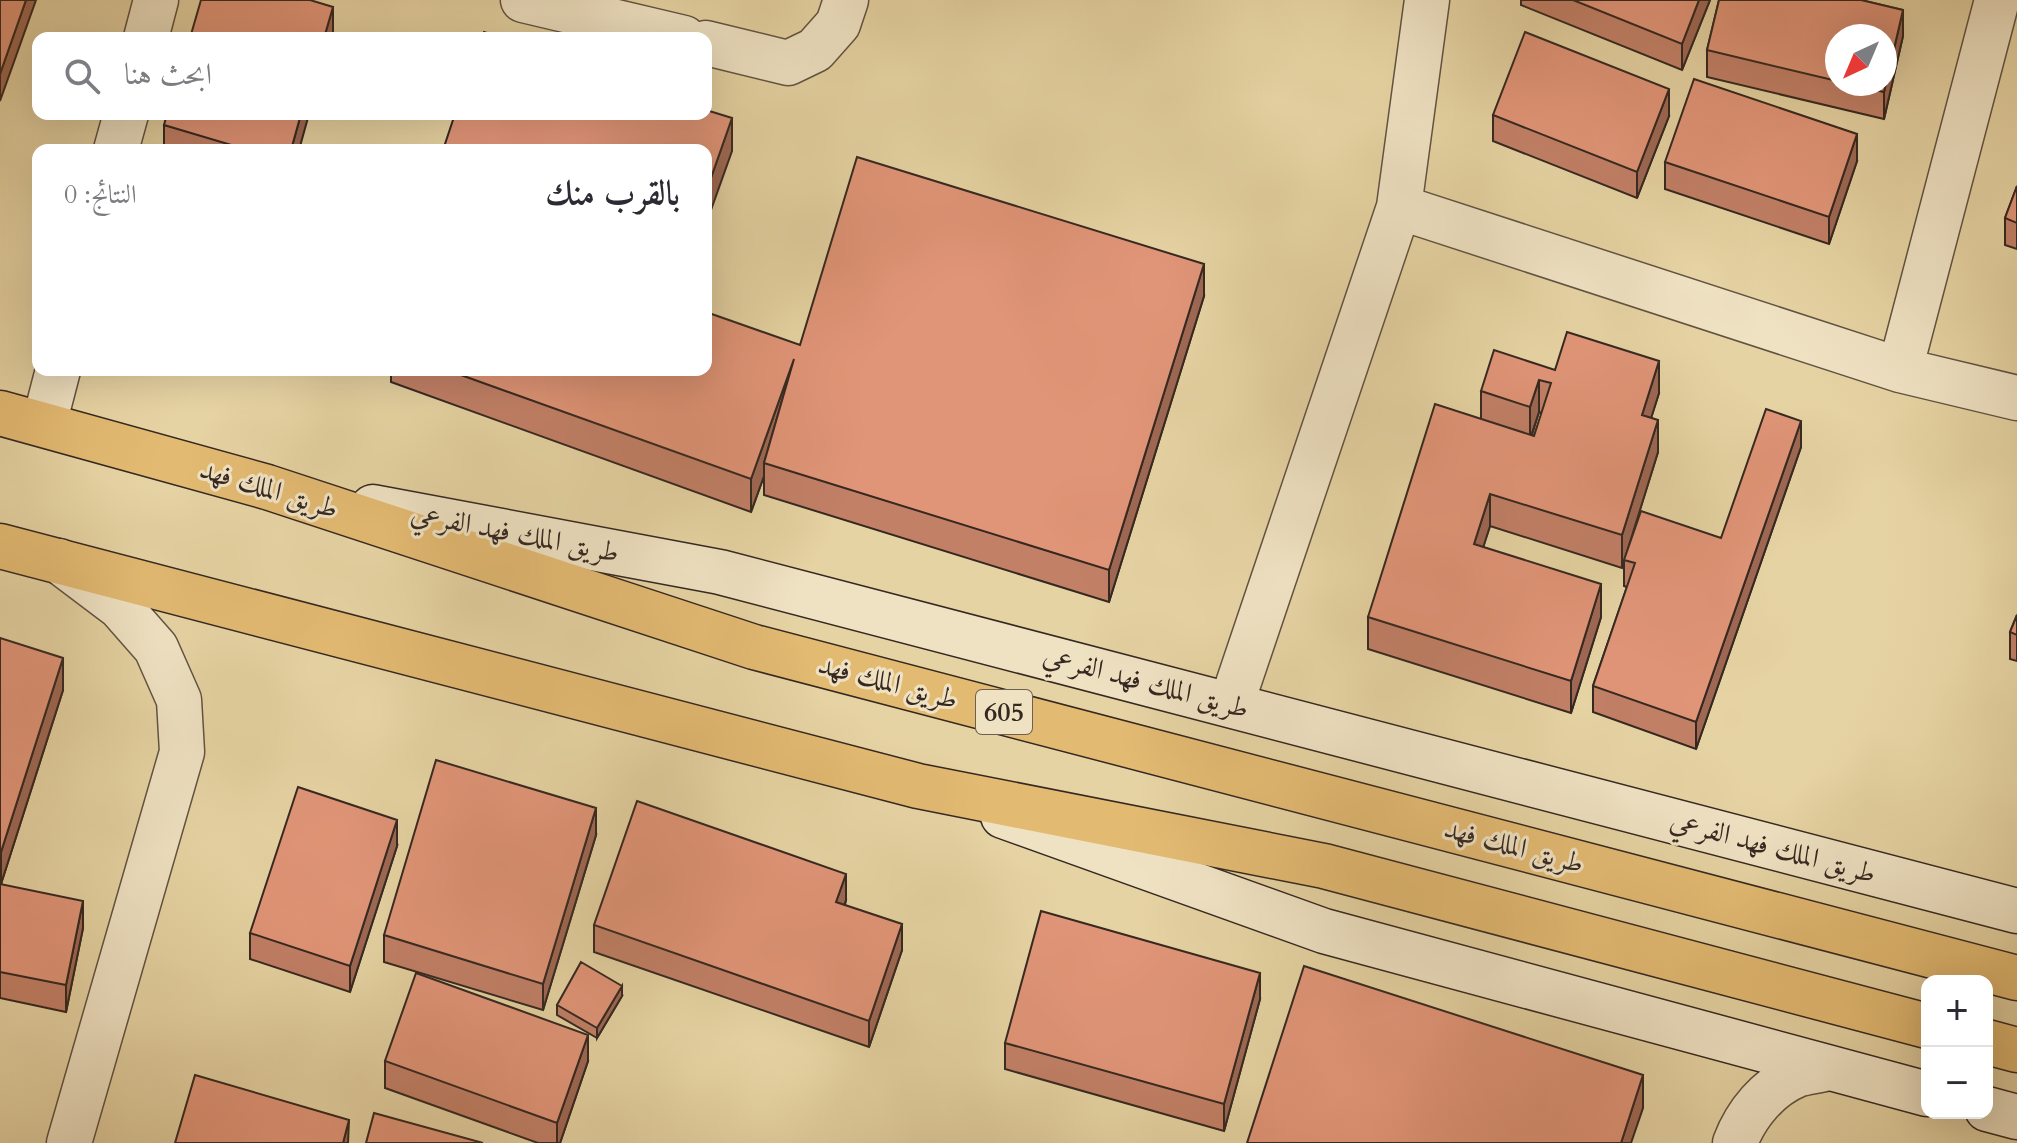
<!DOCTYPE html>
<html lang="ar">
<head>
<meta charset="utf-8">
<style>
	body { margin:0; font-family:Cardo,Amiri,serif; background:#f7f7f7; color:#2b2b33; direction:rtl }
	.controls { position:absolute; right:24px; bottom:24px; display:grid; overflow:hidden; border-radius:16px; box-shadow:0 8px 32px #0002 }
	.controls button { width:72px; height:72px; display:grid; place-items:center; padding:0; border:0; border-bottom:2px solid #e1e1e2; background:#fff; color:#2b2b33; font:40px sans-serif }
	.compass { position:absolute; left:1825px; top:24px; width:72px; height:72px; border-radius:50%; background:#fff; box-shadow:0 8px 32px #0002; rotate:224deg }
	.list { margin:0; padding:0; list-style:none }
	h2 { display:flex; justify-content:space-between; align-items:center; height:104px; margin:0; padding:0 32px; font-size:34px }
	h2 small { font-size:26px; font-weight:400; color:#7c7c81 }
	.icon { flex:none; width:44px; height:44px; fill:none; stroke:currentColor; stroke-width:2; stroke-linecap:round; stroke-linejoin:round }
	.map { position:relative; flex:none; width:2017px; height:1143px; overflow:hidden; direction:ltr }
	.search { position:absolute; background:#fff; box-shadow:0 8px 32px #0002; left:32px; top:32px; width:680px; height:88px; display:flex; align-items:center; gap:20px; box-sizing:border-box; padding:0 28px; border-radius:16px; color:#7c7c81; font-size:30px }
	.panel { position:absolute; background:#fff; box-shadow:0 8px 32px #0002; left:32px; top:144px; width:680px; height:232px; border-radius:16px; direction:rtl }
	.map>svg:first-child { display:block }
</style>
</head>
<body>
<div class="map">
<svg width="2017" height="1143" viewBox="0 0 2017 1143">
	<rect width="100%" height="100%" fill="#e6d3a3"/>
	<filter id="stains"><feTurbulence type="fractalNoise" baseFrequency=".0025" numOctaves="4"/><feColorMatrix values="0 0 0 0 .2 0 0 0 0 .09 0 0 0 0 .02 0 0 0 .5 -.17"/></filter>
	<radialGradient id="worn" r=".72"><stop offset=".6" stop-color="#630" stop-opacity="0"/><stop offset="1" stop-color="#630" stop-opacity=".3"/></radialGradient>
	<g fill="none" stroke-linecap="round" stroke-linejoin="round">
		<defs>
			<path id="minor" d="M 523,0 L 684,38
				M 146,38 L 156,0
				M 706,43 L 788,63 L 815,50 L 838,24 L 846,0
				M 116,150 L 126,114
				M 1399,207 L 1900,370 L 2017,398
				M 1900,370 L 1997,0
				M 44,424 L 58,370
				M 1231,705 L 1399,207 L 1427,0
				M 1735,1143 C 1746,1114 1768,1087 1797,1075 C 1807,1072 1818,1071 1828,1068"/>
			<path id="tertiary" d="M 59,561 L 120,607 L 156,648 L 179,700 L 182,752 L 69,1143"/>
			<path id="secondary" d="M 373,507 L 720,572 L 2017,911
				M 1003,816 L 1324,931 L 1927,1094
				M 1987,1109 L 2017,1117"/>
			<path id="motorway" d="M 0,413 L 267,487 L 754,647 L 2017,978
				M 0,546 L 918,786 L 1324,866 L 1927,1026
				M 1987,1042 L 2017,1050"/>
		</defs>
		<!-- minor casing -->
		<use href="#minor" stroke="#615342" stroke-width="47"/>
		<!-- tertiary casing -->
		<use href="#tertiary" stroke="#615342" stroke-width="47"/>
		<!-- secondary casing -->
		<use href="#secondary" stroke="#352821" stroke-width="47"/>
		<!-- motorway casing -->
		<use href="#motorway" stroke="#352821" stroke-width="47"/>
		<!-- minor -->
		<use href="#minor" stroke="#efe2c3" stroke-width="44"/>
		<!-- tertiary -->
		<use href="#tertiary" stroke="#efe2c3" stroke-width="44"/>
		<!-- secondary -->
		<use href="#secondary" stroke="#efe2c3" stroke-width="44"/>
		<!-- motorway -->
		<use href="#motorway" stroke="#e3ba72" stroke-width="44"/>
	</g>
	<!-- wall -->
	<path fill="#c28067" stroke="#352821" stroke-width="2" fill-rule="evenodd" d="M 1521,0 L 1710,0 L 1682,70 L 1521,5 Z
		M 1719,0 L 1861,0 L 1903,10 L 1903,36 L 1884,119 L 1707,77 L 1707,50 ZM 1837,36 L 1885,36 L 1885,84 L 1837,84 Z
		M 1493,115 L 1669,116 L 1637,198 L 1493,141 Z
		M 164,125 L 299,150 L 164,150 Z
		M 1857,161 L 1829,244 L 1665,189 L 1665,162 Z
		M 2017,186 L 2017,249 L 2005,245 L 2005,218 Z
		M 1204,296 L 1109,602 L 764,495 L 764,476 L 751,512 L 391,382 L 391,370 L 706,370 L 800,345 Z
		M 1555,370 L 1659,393 L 1651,418 L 1658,452 L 1625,557 L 1721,538 L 1801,447 L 1696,749 L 1593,712 L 1593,686 L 1627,587 L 1624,586 L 1624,560 L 1622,568 L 1490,526 L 1483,547 L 1601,617 L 1571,713 L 1368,649 L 1368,617 L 1481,418 L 1481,391 ZM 1539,412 L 1542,413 L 1534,436 L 1532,435 Z
		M 2017,615 L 2017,661 L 2010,659 L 2010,632 Z
		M 0,638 L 63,690 L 1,884 L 83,928 L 66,1012 L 0,998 Z
		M 596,835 L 543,1010 L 384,962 L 384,935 Z
		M 397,846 L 350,992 L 250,959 L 250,933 Z
		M 846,900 L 845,905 L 902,950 L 869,1047 L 594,952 L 594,925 Z
		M 622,996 L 597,1038 L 557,1015 L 557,1005 Z
		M 1260,999 L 1224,1131 L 1005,1069 L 1005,1043 Z
		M 385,1061 L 588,1061 L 560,1143 L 538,1143 L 385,1088 Z"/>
	<!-- shaded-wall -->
	<path fill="#9e6854" stroke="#352821" stroke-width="2" d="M 26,0 L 36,0 L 0,101 L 0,74 Z
		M 1699,0 L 1710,0 L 1682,70 L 1682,44 Z
		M 333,7 L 333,34 L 332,38 L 324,38 Z
		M 1903,10 L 1903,36 L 1884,119 L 1884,92 Z
		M 1669,89 L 1669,116 L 1637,198 L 1637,172 Z
		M 301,114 L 309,114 L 299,150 L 291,150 Z
		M 732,118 L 732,151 L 706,224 L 706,192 Z
		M 1857,134 L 1857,161 L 1829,244 L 1829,217 Z
		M 1204,264 L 1204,296 L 1109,602 L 1109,570 Z
		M 794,359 L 764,463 L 764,476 L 751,512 L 751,479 Z
		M 1659,361 L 1659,393 L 1642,447 L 1642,415 Z
		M 1539,380 L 1539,412 L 1530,439 L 1530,407 Z
		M 1658,420 L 1658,452 L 1622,568 L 1622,535 Z
		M 1801,421 L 1801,447 L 1696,749 L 1696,722 Z
		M 1490,494 L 1490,526 L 1474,576 L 1474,544 Z
		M 1601,584 L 1601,617 L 1571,713 L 1571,681 Z
		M 63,658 L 63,690 L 1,884 L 1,852 Z
		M 596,808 L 596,835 L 543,1010 L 543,984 Z
		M 397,820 L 397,846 L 350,992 L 350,966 Z
		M 846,874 L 846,900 L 836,928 L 836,902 Z
		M 83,901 L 83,928 L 66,1012 L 66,985 Z
		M 902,924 L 902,950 L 869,1047 L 869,1021 Z
		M 1260,973 L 1260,999 L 1224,1131 L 1224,1104 Z
		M 622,986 L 622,996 L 597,1038 L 597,1028 Z
		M 588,1035 L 588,1061 L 560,1143 L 557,1143 L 557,1123 Z
		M 1643,1075 L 1643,1108 L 1631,1143 L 1621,1143 Z
		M 349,1120 L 348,1143 L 343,1143 Z"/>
	<!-- building -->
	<path fill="#e19578" stroke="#352821" stroke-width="2" d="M 0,0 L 26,0 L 0,74 Z
		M 201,0 L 310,0 L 333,7 L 324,38 L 190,38 Z
		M 1573,0 L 1699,0 L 1682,44 Z
		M 1719,0 L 1861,0 L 1903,10 L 1884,92 L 1849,84 L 1885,84 L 1885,36 L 1837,36 L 1837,81 L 1707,50 Z
		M 484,32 L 502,38 L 481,38 Z
		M 1525,32 L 1669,89 L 1637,172 L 1493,115 Z
		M 1694,79 L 1857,134 L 1829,217 L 1665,162 Z
		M 706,110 L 732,118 L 706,192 L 706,150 L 443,150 L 455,114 L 706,114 Z
		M 167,114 L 301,114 L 291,150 L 248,150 L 164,125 Z
		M 857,157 L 1204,264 L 1109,570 L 764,463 L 794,359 L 751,479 L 447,370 L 706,370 L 706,312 L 800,345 Z
		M 2017,186 L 2017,223 L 2005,218 Z
		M 1567,332 L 1659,361 L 1642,415 L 1658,420 L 1622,535 L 1490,494 L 1474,544 L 1601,584 L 1571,681 L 1368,617 L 1435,404 L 1534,436 L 1551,383 L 1539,380 L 1530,407 L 1481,391 L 1494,350 L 1555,370 Z
		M 1766,409 L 1801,421 L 1696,722 L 1593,686 L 1635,563 L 1624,560 L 1641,511 L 1721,538 Z
		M 2017,615 L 2017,635 L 2010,632 Z
		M 0,638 L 63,658 L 1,852 L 0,852 Z
		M 436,760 L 596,808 L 543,984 L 384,935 Z
		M 298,787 L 397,820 L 350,966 L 250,933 Z
		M 637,801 L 846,874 L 836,902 L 902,924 L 869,1021 L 594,925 Z
		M 0,884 L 83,901 L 66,985 L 0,972 Z
		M 1041,911 L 1260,973 L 1224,1104 L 1005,1043 Z
		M 581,962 L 622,986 L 597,1028 L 557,1005 Z
		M 1304,966 L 1643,1075 L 1621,1143 L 1247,1143 Z
		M 416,973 L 588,1035 L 557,1123 L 385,1061 Z
		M 195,1075 L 349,1120 L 343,1143 L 175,1143 Z
		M 374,1113 L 483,1143 L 366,1143 Z"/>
	<g text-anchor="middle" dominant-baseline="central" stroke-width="6" stroke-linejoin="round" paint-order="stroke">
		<!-- shield labels -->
		<rect fill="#efe2c3" stroke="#6d6052" stroke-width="2" x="976" y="690" width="56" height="44" rx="6"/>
		<g font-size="26" font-weight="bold" fill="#352821">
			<text x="1004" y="712">605</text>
		</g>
		<!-- street labels -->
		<g font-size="28" fill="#352821" stroke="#efe2c3">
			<text transform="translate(269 489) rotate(17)">طريق الملك فهد</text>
			<text transform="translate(515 533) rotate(11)">طريق الملك فهد الفرعي</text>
			<text transform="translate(888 682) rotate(15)">طريق الملك فهد</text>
			<text transform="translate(1146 682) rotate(15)">طريق الملك فهد الفرعي</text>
			<text transform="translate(1514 846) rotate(15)">طريق الملك فهد</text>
			<text transform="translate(1773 847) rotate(15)">طريق الملك فهد الفرعي</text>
		</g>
	</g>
	<rect width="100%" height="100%" filter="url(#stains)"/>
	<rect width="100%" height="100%" fill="url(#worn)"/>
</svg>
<div class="controls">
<button>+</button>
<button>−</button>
</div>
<svg class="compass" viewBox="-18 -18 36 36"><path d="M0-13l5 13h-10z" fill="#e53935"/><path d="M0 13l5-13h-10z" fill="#7c7c81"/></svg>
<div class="search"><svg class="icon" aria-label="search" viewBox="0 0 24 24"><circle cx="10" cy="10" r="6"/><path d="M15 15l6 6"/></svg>ابحث هنا</div>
<section class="panel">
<h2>بالقرب منك<small>النتائج: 0</small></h2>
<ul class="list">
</ul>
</section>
</div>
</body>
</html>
